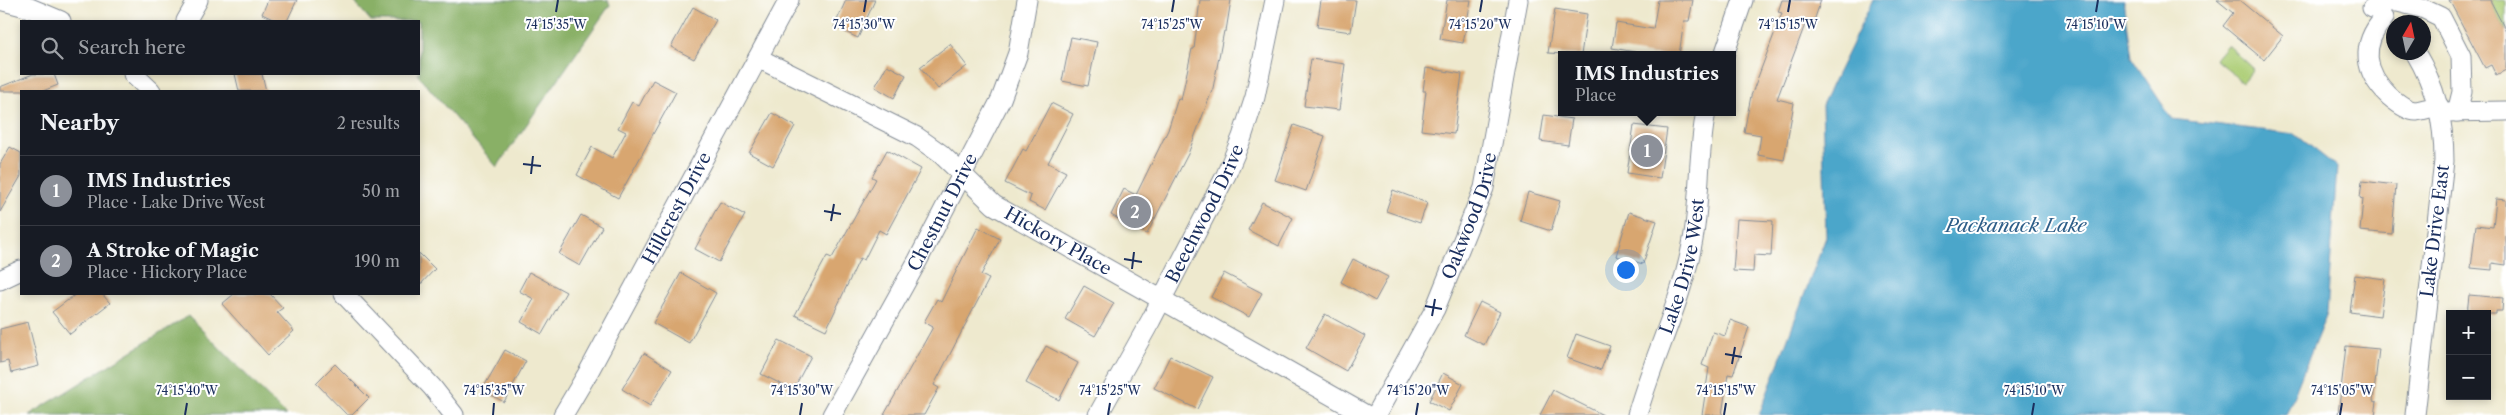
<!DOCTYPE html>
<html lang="en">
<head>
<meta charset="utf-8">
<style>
	body { margin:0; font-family:"Libre Caslon Text",serif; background:#20242c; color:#f1f3f6 }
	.controls { position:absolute; right:15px; bottom:15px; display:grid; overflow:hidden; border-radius:0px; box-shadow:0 2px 8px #0003 }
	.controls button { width:45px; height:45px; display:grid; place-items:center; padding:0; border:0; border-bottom:1px solid #363941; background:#171b24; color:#f1f3f6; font:25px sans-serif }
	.compass { position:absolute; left:2386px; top:15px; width:45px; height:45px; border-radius:50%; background:#171b24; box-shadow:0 2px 8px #0003; rotate:9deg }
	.you { position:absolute; left:1625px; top:269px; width:18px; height:18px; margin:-12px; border:4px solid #fff; border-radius:50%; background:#1a73e8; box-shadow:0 0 0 8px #1a73e833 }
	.badge { display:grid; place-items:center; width:32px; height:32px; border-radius:50%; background:#8c9099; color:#fff; font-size:16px; font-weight:700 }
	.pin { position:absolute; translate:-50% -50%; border:2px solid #fff; box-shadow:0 1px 5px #0006 }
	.popup { position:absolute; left:1558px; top:51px; width:178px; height:65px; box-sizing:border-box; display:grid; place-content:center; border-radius:0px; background:#171b24; filter:drop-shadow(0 1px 4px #0005); font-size:16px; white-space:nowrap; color:#9ea1a6 }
	.popup b { font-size:19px; color:#f1f3f6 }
	.popup::after { content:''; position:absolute; left:50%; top:100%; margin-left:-10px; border:10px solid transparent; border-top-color:#171b24 }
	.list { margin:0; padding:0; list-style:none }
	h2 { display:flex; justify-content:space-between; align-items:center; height:65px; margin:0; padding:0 20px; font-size:21px }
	h2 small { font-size:16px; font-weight:400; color:#9ea1a6 }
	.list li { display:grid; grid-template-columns:32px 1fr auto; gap:15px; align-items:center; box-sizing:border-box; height:70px; padding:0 20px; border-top:1px solid #363941 }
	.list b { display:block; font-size:19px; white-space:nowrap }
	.list p { margin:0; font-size:16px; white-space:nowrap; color:#9ea1a6 }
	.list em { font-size:16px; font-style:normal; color:#9ea1a6 }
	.icon { flex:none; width:28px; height:28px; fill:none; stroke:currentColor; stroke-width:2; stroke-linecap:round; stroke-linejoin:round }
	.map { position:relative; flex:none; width:2506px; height:415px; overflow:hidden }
	.search { position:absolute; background:#171b24; box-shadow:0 2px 8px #0003; left:20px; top:20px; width:400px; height:55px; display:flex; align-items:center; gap:12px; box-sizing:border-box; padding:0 18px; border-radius:0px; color:#9ea1a6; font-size:19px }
	.panel { position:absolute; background:#171b24; box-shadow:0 2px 8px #0003; left:20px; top:90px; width:400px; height:205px; border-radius:0px }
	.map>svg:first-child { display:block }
</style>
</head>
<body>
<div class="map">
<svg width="2506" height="415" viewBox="0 0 2506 415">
	<rect width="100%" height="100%" fill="#fff"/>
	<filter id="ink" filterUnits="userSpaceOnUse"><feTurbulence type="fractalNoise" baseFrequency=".02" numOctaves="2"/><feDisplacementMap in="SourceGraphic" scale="10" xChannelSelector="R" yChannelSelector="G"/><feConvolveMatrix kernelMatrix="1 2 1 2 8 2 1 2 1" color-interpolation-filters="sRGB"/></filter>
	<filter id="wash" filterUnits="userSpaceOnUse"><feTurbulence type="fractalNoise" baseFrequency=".0096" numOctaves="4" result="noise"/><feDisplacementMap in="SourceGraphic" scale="20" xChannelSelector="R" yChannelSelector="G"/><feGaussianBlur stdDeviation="1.12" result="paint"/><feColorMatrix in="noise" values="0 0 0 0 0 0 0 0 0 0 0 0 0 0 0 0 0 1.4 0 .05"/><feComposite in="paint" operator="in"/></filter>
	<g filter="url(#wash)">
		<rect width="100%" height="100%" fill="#eee9ce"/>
		<!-- green -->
		<path fill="#accd75" stroke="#647e6a" d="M 2490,0 L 2506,0 L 2506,31 Z
			M 2227,45 L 2253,69 L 2242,82 L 2215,59 Z"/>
		<!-- forest -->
		<path fill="#89b066" stroke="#527062" d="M 353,0 L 608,0 L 610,5 L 497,167 L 417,74 L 419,74 L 419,21 L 371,21 Z
			M 188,316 L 286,415 L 29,415 Z"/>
		<!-- water -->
		<path fill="#4ca6ca" stroke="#346a94" d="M 1873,0 L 2123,0 L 2131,57 L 2172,119 L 2295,134 L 2337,167 L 2327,313 L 2286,415 L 1759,415 L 1826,237 L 1822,105 Z"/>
		<g id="blocks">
			<!-- building -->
			<path fill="#d8a66f" d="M 268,0 L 297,0 L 287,21 L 277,21 L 262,14 Z
				M 846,0 L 875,0 L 858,38 L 834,27 Z
				M 1200,0 L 1231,0 L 1226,31 L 1224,31 L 1213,88 L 1188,154 L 1147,234 L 1111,215 L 1124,189 L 1136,195 L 1168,130 L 1178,98 L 1181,100 L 1192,49 L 1194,49 Z
				M 1321,0 L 1356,0 L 1351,32 L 1317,27 Z
				M 1447,0 L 1471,0 L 1463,43 L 1440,39 Z
				M 1658,0 L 1693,0 L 1689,21 L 1684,21 L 1679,55 L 1653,55 L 1612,48 L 1616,23 L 1653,29 Z
				M 1782,0 L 1821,0 L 1813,24 L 1806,22 L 1777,99 L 1794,103 L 1784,160 L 1758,155 L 1761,135 L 1744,132 L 1751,96 L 1782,13 L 1778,12 Z
				M 2217,0 L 2239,0 L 2283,36 L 2264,60 L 2223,26 L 2233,13 Z
				M 2449,0 L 2490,0 L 2506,31 L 2506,70 L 2496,75 L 2491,65 L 2485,68 Z
				M 693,7 L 716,20 L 694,59 L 671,47 Z
				M 1555,9 L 1587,14 L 1581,55 L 1548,53 Z
				M 1071,37 L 1097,42 L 1088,86 L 1062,81 Z
				M 950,44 L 967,66 L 938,89 L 920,67 Z
				M 1311,59 L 1345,64 L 1339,110 L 1304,106 Z
				M 887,65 L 906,75 L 894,98 L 875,87 Z
				M 1426,68 L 1462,74 L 1454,134 L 1421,130 L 1426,91 L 1423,91 Z
				M 33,74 L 54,74 L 58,85 L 43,91 L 0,91 L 0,87 Z
				M 235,74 L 262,74 L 266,91 L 239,91 Z
				M 653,80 L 676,92 L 618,198 L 577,175 L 592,147 L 612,158 L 626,132 L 618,128 L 632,102 L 639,106 Z
				M 1051,103 L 1073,114 L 1048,163 L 1066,172 L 1045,210 L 1029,202 L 1031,196 L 1005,183 L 1023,149 L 1026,151 Z
				M 772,113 L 795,126 L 773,166 L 749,153 Z
				M 1544,115 L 1572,119 L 1568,145 L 1540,141 Z
				M 1294,125 L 1325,136 L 1306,191 L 1275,180 Z
				M 1634,125 L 1667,129 L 1660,178 L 1627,173 Z
				M 10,147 L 21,153 L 21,176 L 0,212 L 0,164 Z
				M 887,150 L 921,169 L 886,234 L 879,230 L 864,260 L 860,258 L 826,330 L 795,315 L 827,256 L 832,258 L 876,179 L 872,177 Z
				M 2362,181 L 2396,185 L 2392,234 L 2360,231 L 2363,199 L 2360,198 Z
				M 1393,190 L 1427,203 L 1420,223 L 1386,211 Z
				M 1528,192 L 1560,201 L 1551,231 L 1520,221 Z
				M 2496,199 L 2506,200 L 2506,265 L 2492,263 L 2492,270 L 2471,268 L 2476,225 L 2493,227 Z
				M 720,202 L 745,215 L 719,262 L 695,249 Z
				M 1262,202 L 1293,218 L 1279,246 L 1248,230 Z
				M 1629,212 L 1657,221 L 1643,264 L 1616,256 Z
				M 581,215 L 602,227 L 580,266 L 559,254 Z
				M 1737,219 L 1773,221 L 1771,256 L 1754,255 L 1753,272 L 1733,271 Z
				M 978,227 L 1000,239 L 981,275 L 989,279 L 934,385 L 939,388 L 924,415 L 884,415 L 933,327 L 924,322 L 937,299 L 941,302 Z
				M 419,253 L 435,269 L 419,286 Z
				M 1353,259 L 1388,277 L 1375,301 L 1341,282 Z
				M 529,272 L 566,292 L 542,334 L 521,322 L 534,299 L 519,291 Z
				M 681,273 L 716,293 L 689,343 L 653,323 Z
				M 1224,273 L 1262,293 L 1249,317 L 1211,297 Z
				M 2355,275 L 2385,279 L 2380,316 L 2350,312 Z
				M 1084,286 L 1114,303 L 1095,336 L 1065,319 Z
				M 76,294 L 102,294 L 110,303 L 70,334 L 52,312 Z
				M 234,294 L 270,294 L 283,308 L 277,312 L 294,331 L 268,355 L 222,304 Z
				M 2469,295 L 2503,298 L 2502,311 L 2496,311 L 2496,314 L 2467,314 Z
				M 1480,302 L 1500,312 L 1484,345 L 1464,335 Z
				M 1325,314 L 1365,336 L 1346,371 L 1306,348 Z
				M 1730,320 L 1749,327 L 1733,375 L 1728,374 L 1722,415 L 1702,415 L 1709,368 L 1702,365 L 1713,332 L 1725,336 Z
				M 28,322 L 39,366 L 11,373 L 8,361 L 0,363 L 0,329 Z
				M 1576,334 L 1610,346 L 1601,370 L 1567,358 Z
				M 779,340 L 811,356 L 793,390 L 761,374 Z
				M 1046,346 L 1078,363 L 1059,400 L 1026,383 Z
				M 2346,346 L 2379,349 L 2373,401 L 2377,402 L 2375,415 L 2338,415 Z
				M 505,350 L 526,361 L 504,402 L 482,390 Z
				M 644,353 L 672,370 L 650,406 L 622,389 Z
				M 1170,356 L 1213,377 L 1197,409 L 1154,388 Z
				M 335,364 L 369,398 L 352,415 L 347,415 L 316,383 Z
				M 1443,373 L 1463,384 L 1449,411 L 1429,401 Z
				M 1553,390 L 1603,415 L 1540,415 Z"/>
		</g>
	</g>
	<g filter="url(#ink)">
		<use href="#blocks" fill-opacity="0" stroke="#848c96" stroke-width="1"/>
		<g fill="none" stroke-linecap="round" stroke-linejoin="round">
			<defs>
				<g id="minor">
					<path d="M 0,0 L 30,8 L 61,21"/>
					<path d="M 2372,8 L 2383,2 L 2398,2 L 2422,8 L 2441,17 L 2461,56 L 2462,92 L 2457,112"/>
					<path d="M 2384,18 C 2360,45 2364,72 2389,96 C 2396,102 2407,111 2416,111 C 2423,110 2432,107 2439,106"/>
					<path d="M 186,21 L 198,0"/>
					<path d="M 2415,52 C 2436,87 2444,121 2444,161 L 2415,415"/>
					<path d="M 1724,55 L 1743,0"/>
					<path id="s1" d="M 758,58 L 917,137 L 941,154 L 994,205 L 1366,415"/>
					<path d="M 133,74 L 151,91"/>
					<path d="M 2445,112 L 2506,111"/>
					<path d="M 0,280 L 21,270"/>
					<path d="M 344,294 L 432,387 L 454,415"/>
					<path id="s2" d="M 563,415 L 589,371 L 789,0"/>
					<path id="s3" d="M 832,415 L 918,260 L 1001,99 L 1018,53 L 1027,0"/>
					<path id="s4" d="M 1098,415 L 1151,320 L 1226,175 L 1242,137 L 1255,97 L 1275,0"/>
					<path id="s5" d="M 1376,415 L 1435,309 L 1484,188 L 1518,0"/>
					<path id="s6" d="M 1637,415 C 1653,358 1681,303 1692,245 C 1701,201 1697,156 1706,112"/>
				</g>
			</defs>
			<!-- minor casing -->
			<use href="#minor" stroke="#848c96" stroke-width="21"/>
			<!-- minor -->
			<use href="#minor" stroke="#fff" stroke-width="19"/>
		</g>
	</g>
	<!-- ticks -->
	<path fill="none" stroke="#1b2f5e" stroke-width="2" d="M 556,12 L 558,0M 864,12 L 866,0M 1172,12 L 1174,0M 1480,12 L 1482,0M 1788,12 L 1790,0M 2096,12 L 2098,0M 523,164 L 541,166M 531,174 L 533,156M 824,211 L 841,214M 831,221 L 834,204M 1124,259 L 1142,262M 1132,269 L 1134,252M 1425,306 L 1442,309M 1432,316 L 1435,299M 1725,354 L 1742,357M 1732,364 L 1735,347M 185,415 L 187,403M 493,415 L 494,403M 800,415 L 802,403M 1108,415 L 1110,403M 1416,415 L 1418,403M 1724,415 L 1726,403M 2032,415 L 2034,403M 2340,415 L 2342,403"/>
	<g text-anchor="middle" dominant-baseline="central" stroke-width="4" stroke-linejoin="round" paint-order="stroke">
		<!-- street labels -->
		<g font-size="18" fill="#1b2f5e" stroke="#fff">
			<text stroke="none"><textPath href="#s2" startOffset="236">Hillcrest Drive</textPath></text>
			<text stroke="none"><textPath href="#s3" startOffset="231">Chestnut Drive</textPath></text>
			<text stroke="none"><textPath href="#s4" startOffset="228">Beechwood Drive</textPath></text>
			<text stroke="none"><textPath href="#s5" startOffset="221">Oakwood Drive</textPath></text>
			<text transform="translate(2435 231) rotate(-83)">Lake Drive East</text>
			<text stroke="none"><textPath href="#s1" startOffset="354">Hickory Place</textPath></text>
			<text stroke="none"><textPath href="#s6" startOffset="156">Lake Drive West</textPath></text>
		</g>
		<!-- water labels -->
		<g font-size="19" font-style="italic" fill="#2f5f89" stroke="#fff">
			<text x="2016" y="225">Packanack Lake</text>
		</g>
	</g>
	<g font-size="12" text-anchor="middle" fill="#1b2f5e" stroke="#fff" stroke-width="4" stroke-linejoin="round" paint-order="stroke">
		<text x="556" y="29">74°15'35"W</text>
		<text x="864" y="29">74°15'30"W</text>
		<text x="1172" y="29">74°15'25"W</text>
		<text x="1480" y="29">74°15'20"W</text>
		<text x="1788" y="29">74°15'15"W</text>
		<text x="2096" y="29">74°15'10"W</text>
		<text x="187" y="395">74°15'40"W</text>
		<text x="494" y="395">74°15'35"W</text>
		<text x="802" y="395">74°15'30"W</text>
		<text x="1110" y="395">74°15'25"W</text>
		<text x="1418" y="395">74°15'20"W</text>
		<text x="1726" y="395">74°15'15"W</text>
		<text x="2034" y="395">74°15'10"W</text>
		<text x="2342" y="395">74°15'05"W</text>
	</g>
</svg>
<div class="controls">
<button>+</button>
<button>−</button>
</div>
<svg class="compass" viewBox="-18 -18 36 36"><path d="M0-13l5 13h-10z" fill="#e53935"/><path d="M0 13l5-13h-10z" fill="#9ea1a6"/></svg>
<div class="you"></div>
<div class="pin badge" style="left:1647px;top:151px">1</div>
<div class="popup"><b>IMS Industries</b>Place</div>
<div class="pin badge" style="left:1135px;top:212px">2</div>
<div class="search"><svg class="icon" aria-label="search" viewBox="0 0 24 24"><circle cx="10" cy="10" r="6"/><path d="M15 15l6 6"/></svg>Search here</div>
<section class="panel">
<h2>Nearby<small>2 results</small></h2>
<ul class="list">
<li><span class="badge">1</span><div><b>IMS Industries</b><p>Place · Lake Drive West</p></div><em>50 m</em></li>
<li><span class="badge">2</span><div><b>A Stroke of Magic</b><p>Place · Hickory Place</p></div><em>190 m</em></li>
</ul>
</section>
</div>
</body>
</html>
